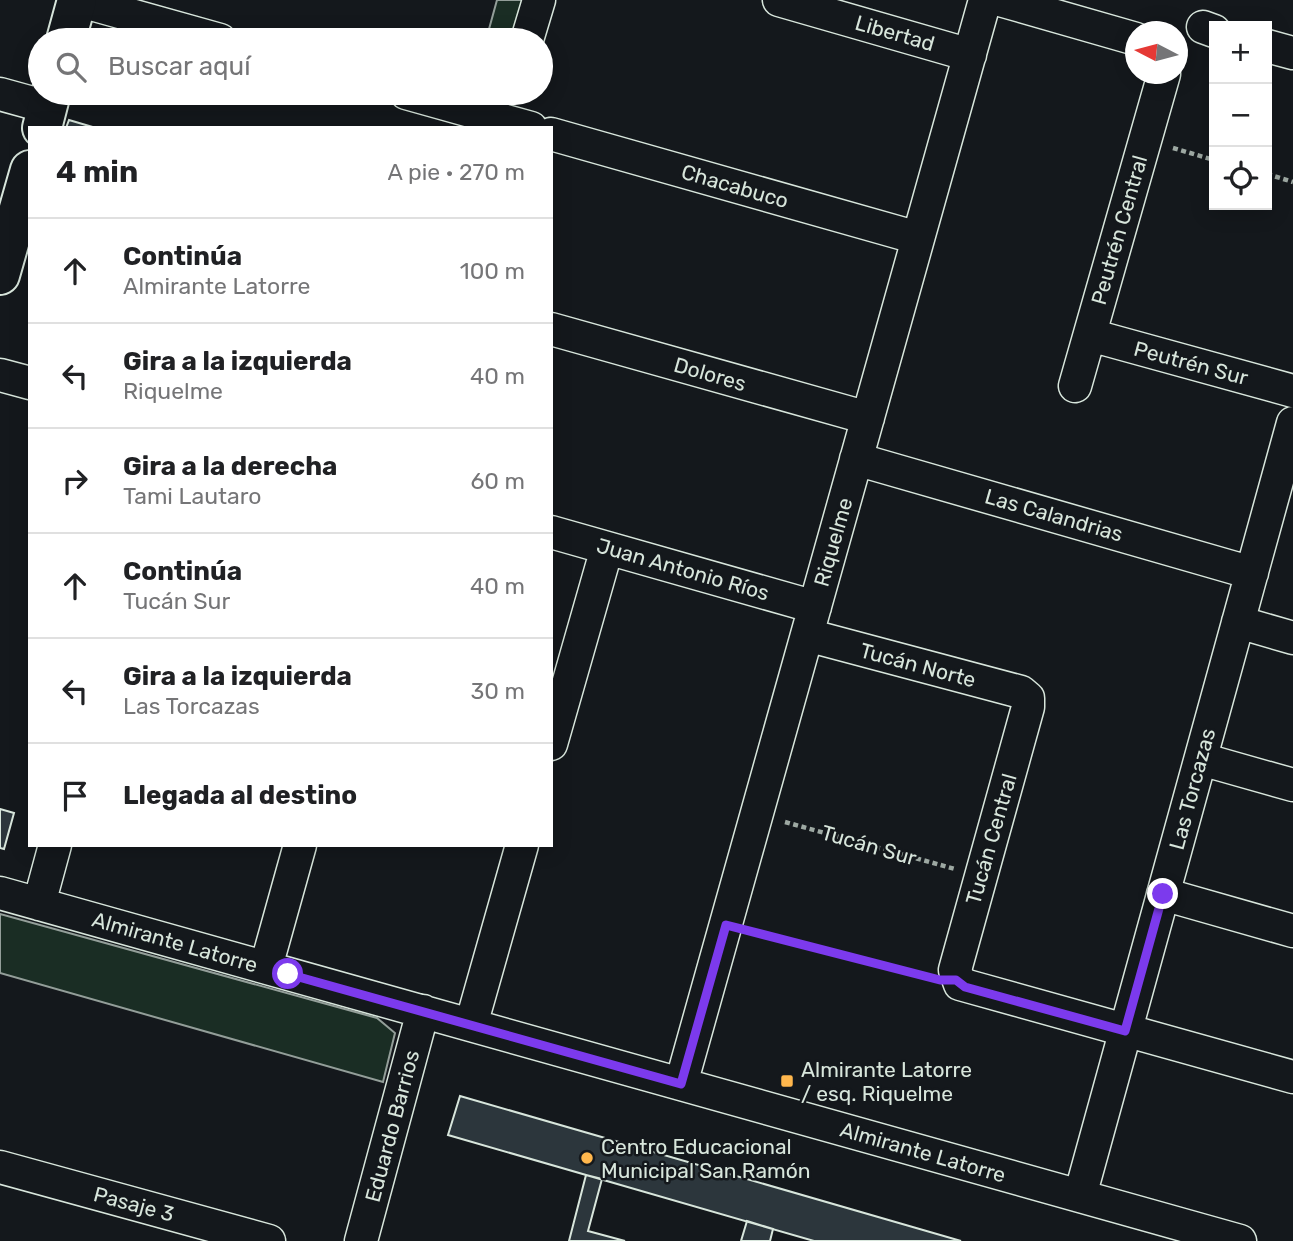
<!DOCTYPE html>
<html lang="es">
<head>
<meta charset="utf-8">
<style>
	body { margin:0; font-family:Rubik,sans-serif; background:#f2f2f2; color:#202124 }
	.controls { position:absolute; right:21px; top:21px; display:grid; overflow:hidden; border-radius:0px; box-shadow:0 4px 18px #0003 }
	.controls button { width:63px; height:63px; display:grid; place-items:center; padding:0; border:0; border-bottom:2px solid #e0e0e0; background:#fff; color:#202124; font:35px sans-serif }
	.compass { position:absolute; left:1125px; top:21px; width:63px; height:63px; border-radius:50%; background:#fff; box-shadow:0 4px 18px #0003; rotate:276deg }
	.stop { position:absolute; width:21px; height:21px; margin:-16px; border:5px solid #7c3aed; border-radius:50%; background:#fff }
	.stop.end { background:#7c3aed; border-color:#fff; box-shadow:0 2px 7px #0008 }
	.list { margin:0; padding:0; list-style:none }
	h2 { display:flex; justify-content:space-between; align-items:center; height:91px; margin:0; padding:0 28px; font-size:30px }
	h2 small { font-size:23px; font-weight:400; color:#757577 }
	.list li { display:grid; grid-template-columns:46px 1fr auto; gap:21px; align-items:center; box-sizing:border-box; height:105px; padding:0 28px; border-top:2px solid #e0e0e0 }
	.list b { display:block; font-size:26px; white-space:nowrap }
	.list p { margin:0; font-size:23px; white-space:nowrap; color:#757577 }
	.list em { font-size:23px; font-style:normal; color:#757577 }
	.icon { flex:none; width:38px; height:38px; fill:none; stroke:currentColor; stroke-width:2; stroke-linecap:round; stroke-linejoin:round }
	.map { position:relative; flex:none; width:1293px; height:1241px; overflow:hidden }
	.search { position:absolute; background:#fff; box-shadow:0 4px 18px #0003; left:28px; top:28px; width:525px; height:77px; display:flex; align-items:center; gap:18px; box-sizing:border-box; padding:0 24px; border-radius:38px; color:#757577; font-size:26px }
	.panel { position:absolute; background:#fff; box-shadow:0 4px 18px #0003; left:28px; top:126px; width:525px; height:721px; border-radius:0px }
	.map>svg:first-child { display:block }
</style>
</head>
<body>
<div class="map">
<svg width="1293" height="1241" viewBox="0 0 1293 1241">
	<rect width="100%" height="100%" fill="#14181c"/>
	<!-- green -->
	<path fill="#1a2d24" stroke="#939e99" stroke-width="2" d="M 497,0 L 532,0 L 520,40 L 486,40 Z
		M 0,914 L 377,1018 L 395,1033 L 383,1082 L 0,973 Z"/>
	<!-- building -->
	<path fill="#2c363c" stroke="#d8e6dc" stroke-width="2" d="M 69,120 L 96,128 L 66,128 Z
		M 0,809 L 14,813 L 4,849 L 0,848 Z
		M 460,1096 L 961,1241 L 814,1241 L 448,1135 Z
		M 586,1175 L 602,1179 L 588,1231 L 625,1241 L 569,1241 Z
		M 747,1221 L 773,1229 L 770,1241 L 741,1241 Z"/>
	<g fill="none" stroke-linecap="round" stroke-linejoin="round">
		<defs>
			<path id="minor" d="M 77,0 L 220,40
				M 779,0 L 970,55
				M 1000,0 L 1136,39
				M 1203,27 L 1214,31
				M 527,40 L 539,0
				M 1267,46 L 1293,53
				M 406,93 L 531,128
				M 0,94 L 47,107
				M 551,134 L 918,238
				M 551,329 L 868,418
				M 1090,335 L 1293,391
				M 0,375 L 30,383
				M 1075,386 L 1164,74
				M 856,459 L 1252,573
				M 551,532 L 815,607
				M 1238,622 L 1293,638
				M 807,635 L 1021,692 L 1028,698 L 1028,707 L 955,970 L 960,984 L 1293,1077
				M 551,744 L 607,548
				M 1201,759 L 1293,785
				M 0,893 L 1240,1241
				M 1163,894 L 1293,931
				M 39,904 L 55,845
				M 266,967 L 300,845
				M 471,1025 L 522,845
				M 681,1084 L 985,0
				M 0,1167 L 269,1241
				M 1080,1196 L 1293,423
				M 361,1241 L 423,1011"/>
			<path id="major" d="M 66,40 L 77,0
				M 42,128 L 51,93
				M 0,275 L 30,170"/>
		</defs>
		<!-- minor casing -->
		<use href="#minor" stroke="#d8e6dc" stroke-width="35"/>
		<!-- major casing -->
		<use href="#major" stroke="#d8e6dc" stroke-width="42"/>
		<!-- path -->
		<path stroke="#9da8a2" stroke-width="4.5" stroke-dasharray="5 3.5" stroke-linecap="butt" d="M 1173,148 L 1214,160
			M 1267,174 L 1293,182
			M 785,822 L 955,869
			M 754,932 L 928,977"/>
		<!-- minor -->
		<use href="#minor" stroke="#14181c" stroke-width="32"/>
		<!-- major -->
		<use href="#major" stroke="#14181c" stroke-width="38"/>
	</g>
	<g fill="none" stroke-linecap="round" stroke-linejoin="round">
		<!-- route -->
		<path stroke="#7c3aed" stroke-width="9" d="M 288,974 L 681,1084 L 726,925 L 940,980 L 956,980 L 965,987 L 1125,1031 L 1163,894"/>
	</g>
	<!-- markers -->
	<g fill="#ffb74d" stroke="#14181c" stroke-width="2.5">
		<rect x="780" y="1074" width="14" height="14" rx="3.5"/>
		<circle cx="587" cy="1158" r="7"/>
	</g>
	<g text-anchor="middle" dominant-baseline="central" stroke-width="5" stroke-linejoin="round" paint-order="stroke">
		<!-- street labels -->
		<g font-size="21" fill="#d8e6dc" stroke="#14181c">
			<text transform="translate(895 33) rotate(16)">Libertad</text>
			<text transform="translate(735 186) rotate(16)">Chacabuco</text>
			<text transform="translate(1119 230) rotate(-74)">Peutrén Central</text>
			<text transform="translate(1191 363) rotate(15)">Peutrén Sur</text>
			<text transform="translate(710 374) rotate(16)">Dolores</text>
			<text transform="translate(1054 515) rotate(16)">Las Calandrias</text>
			<text transform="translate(833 542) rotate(-74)">Riquelme</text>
			<text transform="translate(683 569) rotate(16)">Juan Antonio Ríos</text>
			<text transform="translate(918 665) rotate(15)">Tucán Norte</text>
			<text transform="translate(1192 789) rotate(-75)">Las Torcazas</text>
			<text transform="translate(991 839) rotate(-74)">Tucán Central</text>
			<text transform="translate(869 845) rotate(16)">Tucán Sur</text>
			<text transform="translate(175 942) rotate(16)">Almirante Latorre</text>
			<text transform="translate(392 1126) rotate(-75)">Eduardo Barrios</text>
			<text transform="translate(923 1152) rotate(16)">Almirante Latorre</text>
			<text transform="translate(134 1204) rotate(15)">Pasaje 3</text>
		</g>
		<!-- poi labels -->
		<g font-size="21" fill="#d8e6dc" stroke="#14181c" text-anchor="start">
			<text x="801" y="1069">Almirante Latorre<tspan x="801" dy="24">/ esq. Riquelme</tspan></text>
			<text x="601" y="1146">Centro Educacional<tspan x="601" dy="24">Municipal San Ramón</tspan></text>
		</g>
	</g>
</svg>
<div class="controls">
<button>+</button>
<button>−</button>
<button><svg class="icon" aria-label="locate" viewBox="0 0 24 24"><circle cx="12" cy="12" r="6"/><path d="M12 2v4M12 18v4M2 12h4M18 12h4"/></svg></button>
</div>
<svg class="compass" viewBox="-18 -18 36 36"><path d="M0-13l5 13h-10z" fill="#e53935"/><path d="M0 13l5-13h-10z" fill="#757577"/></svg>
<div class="stop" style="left:288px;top:974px"></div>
<div class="stop end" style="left:1163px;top:894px"></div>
<div class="search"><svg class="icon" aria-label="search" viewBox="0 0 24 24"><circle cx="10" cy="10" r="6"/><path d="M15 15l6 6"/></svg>Buscar aquí</div>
<section class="panel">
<h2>4 min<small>A pie · 270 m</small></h2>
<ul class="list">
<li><svg class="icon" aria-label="ahead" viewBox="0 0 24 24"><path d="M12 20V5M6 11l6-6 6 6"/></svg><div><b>Continúa</b><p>Almirante Latorre</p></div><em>100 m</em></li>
<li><svg class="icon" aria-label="left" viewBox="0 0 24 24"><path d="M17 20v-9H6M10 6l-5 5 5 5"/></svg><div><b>Gira a la izquierda</b><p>Riquelme</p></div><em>40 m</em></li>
<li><svg class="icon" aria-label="right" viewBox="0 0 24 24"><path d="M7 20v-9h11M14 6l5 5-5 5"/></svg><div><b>Gira a la derecha</b><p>Tami Lautaro</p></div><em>60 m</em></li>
<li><svg class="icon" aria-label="ahead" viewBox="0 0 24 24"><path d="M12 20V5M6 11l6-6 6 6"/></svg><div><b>Continúa</b><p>Tucán Sur</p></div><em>40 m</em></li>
<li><svg class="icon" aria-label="left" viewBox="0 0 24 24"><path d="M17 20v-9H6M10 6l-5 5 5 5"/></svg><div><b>Gira a la izquierda</b><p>Las Torcazas</p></div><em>30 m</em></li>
<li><svg class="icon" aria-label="arrive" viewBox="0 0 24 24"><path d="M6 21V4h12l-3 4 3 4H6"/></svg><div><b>Llegada al destino</b></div></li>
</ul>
</section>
</div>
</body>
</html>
